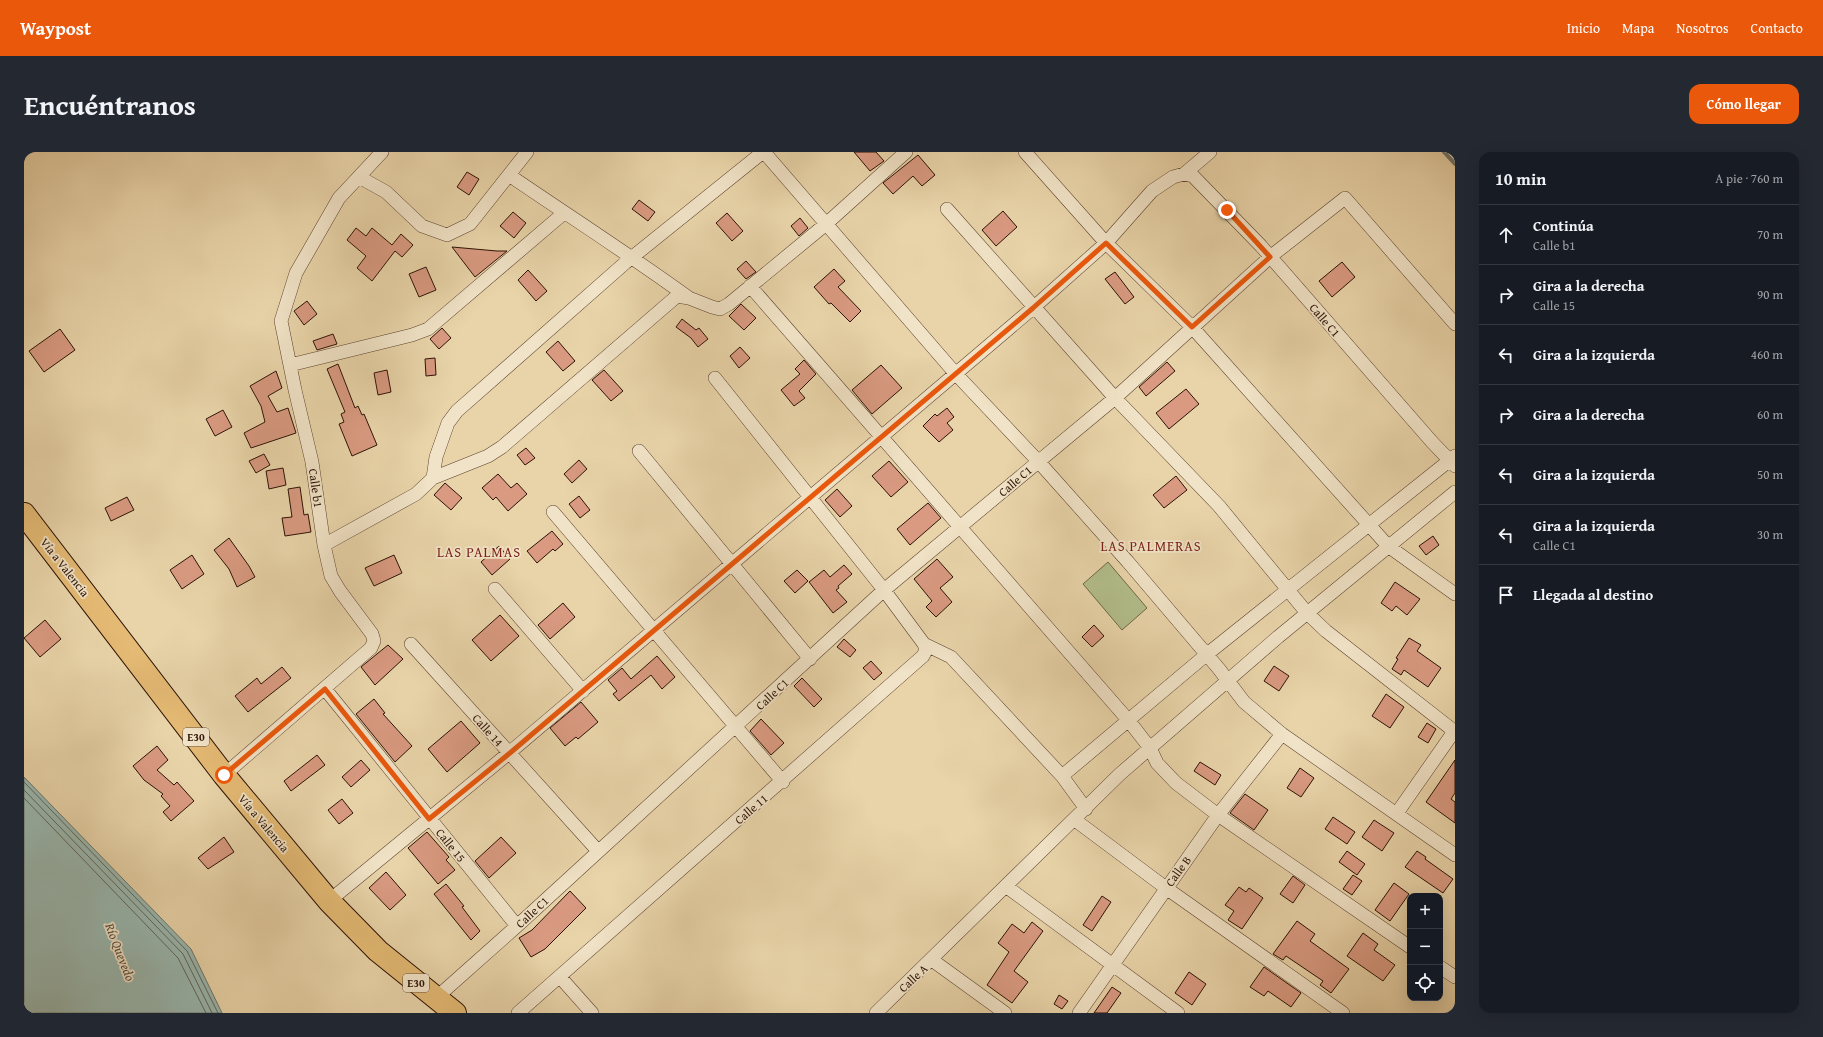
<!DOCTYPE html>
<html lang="es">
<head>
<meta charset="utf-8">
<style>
	body { margin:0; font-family:"Gentium Book Plus",serif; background:#242831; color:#f1f3f6 }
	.controls { position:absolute; right:12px; bottom:12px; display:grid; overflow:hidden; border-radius:8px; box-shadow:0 4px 16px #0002 }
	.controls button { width:36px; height:36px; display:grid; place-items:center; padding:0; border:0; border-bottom:1px solid #363941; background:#171b24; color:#f1f3f6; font:20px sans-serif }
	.stop { position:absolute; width:12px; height:12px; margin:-9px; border:3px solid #ea580c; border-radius:50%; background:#fff }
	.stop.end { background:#ea580c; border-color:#fff; box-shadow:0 1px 4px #0008 }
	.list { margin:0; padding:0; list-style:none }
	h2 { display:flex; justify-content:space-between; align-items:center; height:52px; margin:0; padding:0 16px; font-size:17px }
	h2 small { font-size:13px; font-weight:400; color:#9ea1a6 }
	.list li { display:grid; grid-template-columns:26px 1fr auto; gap:12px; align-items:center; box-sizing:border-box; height:60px; padding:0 16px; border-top:1px solid #363941 }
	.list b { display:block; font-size:15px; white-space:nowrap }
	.list p { margin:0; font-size:13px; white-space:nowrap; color:#9ea1a6 }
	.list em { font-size:13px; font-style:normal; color:#9ea1a6 }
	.icon { flex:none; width:22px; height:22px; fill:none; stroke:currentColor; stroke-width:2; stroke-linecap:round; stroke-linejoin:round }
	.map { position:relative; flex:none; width:1431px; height:861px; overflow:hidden; border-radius:12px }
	header { display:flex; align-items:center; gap:24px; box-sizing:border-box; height:56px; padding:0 20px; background:#ea580c; color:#fff }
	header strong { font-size:19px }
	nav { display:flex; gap:22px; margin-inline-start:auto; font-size:14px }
	.intro { display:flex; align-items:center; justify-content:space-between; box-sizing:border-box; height:96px; padding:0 24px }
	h1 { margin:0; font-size:28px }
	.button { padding:10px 18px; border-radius:12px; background:#ea580c; color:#fff; font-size:14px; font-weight:700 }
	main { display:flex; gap:24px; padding:0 24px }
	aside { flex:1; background:#171b24; border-radius:12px; box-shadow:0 4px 16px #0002 }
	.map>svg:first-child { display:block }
</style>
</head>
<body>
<header>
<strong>Waypost</strong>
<nav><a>Inicio</a><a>Mapa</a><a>Nosotros</a><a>Contacto</a></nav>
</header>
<div class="intro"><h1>Encuéntranos</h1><a class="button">Cómo llegar</a></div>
<main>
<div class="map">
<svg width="1431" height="861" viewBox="0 0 1431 861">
	<rect width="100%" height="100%" fill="#e9d4a9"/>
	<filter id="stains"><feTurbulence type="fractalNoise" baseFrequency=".005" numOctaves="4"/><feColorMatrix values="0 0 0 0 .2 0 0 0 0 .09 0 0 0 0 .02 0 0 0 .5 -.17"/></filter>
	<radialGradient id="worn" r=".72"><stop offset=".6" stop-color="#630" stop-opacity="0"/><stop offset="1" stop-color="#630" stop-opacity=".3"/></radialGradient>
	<!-- green -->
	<path fill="#b2bd8b" stroke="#6f6848" d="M 1084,410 L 1123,456 L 1098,478 L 1059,432 Z"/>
	<!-- water -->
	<path fill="#99b7af" stroke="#6d756b" d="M 0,625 L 167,797 L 198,861 L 0,861 Z"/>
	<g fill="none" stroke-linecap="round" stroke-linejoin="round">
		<!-- shore -->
		<path stroke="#62645a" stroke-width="1" d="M 0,630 L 163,799 L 194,861
			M 0,638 L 159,802 L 188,861
			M 0,646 L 154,806 L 182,861"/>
		<!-- stream -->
		<path stroke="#6d756b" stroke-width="4" d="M 1420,0 L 1431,12"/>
	</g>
	<!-- building -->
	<path fill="#d99a81" stroke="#2c1205" d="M 830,0 L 852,0 L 860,9 L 846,19 Z
		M 894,3 L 911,23 L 898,34 L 889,24 L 869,42 L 859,31 Z
		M 443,20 L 455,27 L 445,43 L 433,35 Z
		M 615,48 L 631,60 L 624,69 L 608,57 Z
		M 979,59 L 993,75 L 972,94 L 958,78 Z
		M 489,60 L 502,71 L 490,86 L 476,74 Z
		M 703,61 L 719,79 L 708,89 L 692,71 Z
		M 776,66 L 784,76 L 775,84 L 767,74 Z
		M 332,76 L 342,84 L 348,76 L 368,93 L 377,82 L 389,93 L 378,105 L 371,99 L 348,129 L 333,116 L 342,104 L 323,88 Z
		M 428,95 L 473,99 L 483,99 L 451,125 Z
		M 722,109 L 732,120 L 722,127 L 713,117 Z
		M 1318,110 L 1331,125 L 1308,145 L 1295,129 Z
		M 402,115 L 412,138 L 395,145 L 385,122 Z
		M 810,117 L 821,129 L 814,135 L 837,159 L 826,170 L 807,151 L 805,152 L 790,135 Z
		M 504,118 L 523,139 L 512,149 L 494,128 Z
		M 1091,120 L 1110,145 L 1101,152 L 1081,127 Z
		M 283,149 L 293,162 L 280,173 L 270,159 Z
		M 717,152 L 732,166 L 720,178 L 705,164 Z
		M 658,167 L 672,178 L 675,176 L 684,187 L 674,195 L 667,186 L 652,175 Z
		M 418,176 L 427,186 L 415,197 L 406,187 Z
		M 36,177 L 51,198 L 20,220 L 5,199 Z
		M 309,182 L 313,192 L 293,198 L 289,189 Z
		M 534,189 L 551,209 L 539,219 L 522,200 Z
		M 716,195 L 726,206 L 715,216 L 706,204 Z
		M 411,206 L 412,223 L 402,224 L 401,207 Z
		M 780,208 L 792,222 L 775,239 L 781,246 L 770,254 L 757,238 L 776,222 L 771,217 Z
		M 1143,210 L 1151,219 L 1122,244 L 1115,235 Z
		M 314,212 L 331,256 L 334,254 L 338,263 L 340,262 L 353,293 L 328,304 L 315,272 L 320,270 L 317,262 L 321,260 L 303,217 Z
		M 857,213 L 878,236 L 848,262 L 828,238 Z
		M 363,218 L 367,240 L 354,243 L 350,221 Z
		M 580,218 L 599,239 L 587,249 L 568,228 Z
		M 252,219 L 258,236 L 244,244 L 253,260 L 264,256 L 272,281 L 227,296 L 220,281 L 241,270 L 237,254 L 226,234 Z
		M 1162,237 L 1175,252 L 1145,277 L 1132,261 Z
		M 923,256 L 930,265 L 923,271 L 929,278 L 915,290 L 899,274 L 911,262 L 913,264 Z
		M 199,258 L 208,275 L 191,284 L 182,267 Z
		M 502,296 L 511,306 L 501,313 L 493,303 Z
		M 240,302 L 246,313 L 232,321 L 225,309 Z
		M 555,308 L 563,317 L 548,331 L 540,322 Z
		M 865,309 L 884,330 L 867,345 L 848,324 Z
		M 259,316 L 262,333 L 245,337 L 242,319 Z
		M 474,322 L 487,336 L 493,331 L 503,342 L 484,359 L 472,345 L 469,348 L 458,336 Z
		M 1152,324 L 1163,338 L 1140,356 L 1129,343 Z
		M 421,331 L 438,346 L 427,358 L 410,343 Z
		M 276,335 L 280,363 L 284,362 L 287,380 L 261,384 L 258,366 L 268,365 L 264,337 Z
		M 813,337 L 828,354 L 816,365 L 801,348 Z
		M 555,344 L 566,358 L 556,366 L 545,352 Z
		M 103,345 L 110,358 L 87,369 L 81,356 Z
		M 904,351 L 917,366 L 886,393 L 873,377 Z
		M 528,379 L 539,392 L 531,399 L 529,397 L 513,411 L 503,399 Z
		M 1409,384 L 1415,393 L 1402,403 L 1395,394 Z
		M 205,386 L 225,414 L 231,425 L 213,435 L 205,417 L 190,398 Z
		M 475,394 L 486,407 L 468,423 L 457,410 Z
		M 168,403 L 180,422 L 158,437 L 146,418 Z
		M 370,403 L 378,421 L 350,434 L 341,416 Z
		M 913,407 L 929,425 L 916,436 L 928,450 L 912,465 L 902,455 L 908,449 L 890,427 Z
		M 820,413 L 828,422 L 814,434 L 815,436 L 812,438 L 823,450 L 809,461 L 785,430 L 800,418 L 806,425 Z
		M 773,418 L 784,429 L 771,441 L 760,429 Z
		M 1371,430 L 1396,447 L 1383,463 L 1372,454 L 1368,459 L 1357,451 Z
		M 539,451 L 551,465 L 526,487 L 514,473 Z
		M 476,463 L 495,484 L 467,509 L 448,488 Z
		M 21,468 L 37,487 L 16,505 L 0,486 Z
		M 1070,473 L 1080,484 L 1068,495 L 1058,485 Z
		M 1385,486 L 1397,493 L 1393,499 L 1417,516 L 1404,535 L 1380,518 L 1377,523 L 1368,517 L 1374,507 L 1372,506 Z
		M 820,487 L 832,498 L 826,505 L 813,495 Z
		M 364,493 L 379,507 L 351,533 L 337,515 Z
		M 633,504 L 651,525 L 638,537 L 627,523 L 595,549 L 589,542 L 593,539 L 584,528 L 598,516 L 607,527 Z
		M 847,509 L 858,521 L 850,528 L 839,516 Z
		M 1250,514 L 1265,524 L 1255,539 L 1240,529 Z
		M 258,515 L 267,526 L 224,560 L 211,544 L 233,526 L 237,532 Z
		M 778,526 L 798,547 L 790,555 L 770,534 Z
		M 1362,542 L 1380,555 L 1366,576 L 1348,564 Z
		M 350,547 L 361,561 L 359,562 L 388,594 L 371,610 L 332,562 Z
		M 557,550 L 574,570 L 554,587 L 552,585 L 541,594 L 526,576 Z
		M 737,567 L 760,591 L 747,603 L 726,579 Z
		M 437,569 L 456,591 L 423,620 L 404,597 Z
		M 1403,571 L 1412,577 L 1404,591 L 1394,585 Z
		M 133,594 L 144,608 L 133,618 L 150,633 L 153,630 L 170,649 L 147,669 L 139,660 L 146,654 L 137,644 L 139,642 L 120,628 L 109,614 Z
		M 293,603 L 301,613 L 267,639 L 260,629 Z
		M 337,608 L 346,618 L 327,635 L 318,625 Z
		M 1431,608 L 1431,641 L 1427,647 L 1431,650 L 1431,671 L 1402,650 Z
		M 1176,610 L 1197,623 L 1191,633 L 1170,619 Z
		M 1276,616 L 1290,626 L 1277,645 L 1263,636 Z
		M 1221,642 L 1244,658 L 1230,678 L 1206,661 Z
		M 318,647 L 329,661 L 315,672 L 304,658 Z
		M 1309,665 L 1331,680 L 1323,692 L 1301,677 Z
		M 1350,668 L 1370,681 L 1358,699 L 1338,685 Z
		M 403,680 L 425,705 L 422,708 L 431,718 L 414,732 L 384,696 Z
		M 200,685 L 210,700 L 184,717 L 174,706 Z
		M 477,685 L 492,701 L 465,726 L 451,709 Z
		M 1323,699 L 1341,712 L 1333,723 L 1315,710 Z
		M 1393,699 L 1402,705 L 1401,707 L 1429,727 L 1419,741 L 1381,715 Z
		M 362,720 L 382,743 L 366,758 L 345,736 Z
		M 1329,723 L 1338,729 L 1328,743 L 1319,737 Z
		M 1269,724 L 1281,733 L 1269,751 L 1256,742 Z
		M 1370,731 L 1385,742 L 1366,769 L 1351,758 Z
		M 422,732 L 440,754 L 438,755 L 456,779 L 447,788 L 410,742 Z
		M 1215,735 L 1222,740 L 1225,736 L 1239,746 L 1218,777 L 1204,768 L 1210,759 L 1201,753 Z
		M 546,739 L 562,756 L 521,797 L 507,805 L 495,786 L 508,778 Z
		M 1078,744 L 1087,750 L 1068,779 L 1059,773 Z
		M 1273,769 L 1291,782 L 1286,789 L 1325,817 L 1307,841 L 1296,833 L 1299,829 L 1262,804 L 1259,808 L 1249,802 Z
		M 1008,770 L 1019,779 L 990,819 L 1004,830 L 988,851 L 963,833 L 985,800 L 974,791 L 988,772 L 1000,781 Z
		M 1339,781 L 1354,792 L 1350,798 L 1371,813 L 1359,829 L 1323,804 Z
		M 1240,815 L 1277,841 L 1267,855 L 1244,839 L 1240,844 L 1226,835 Z
		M 1165,820 L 1182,832 L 1168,853 L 1151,841 Z
		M 1088,835 L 1097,841 L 1083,861 L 1070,861 Z
		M 1035,843 L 1044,849 L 1038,857 L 1030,852 Z"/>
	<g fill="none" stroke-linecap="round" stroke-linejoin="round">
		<defs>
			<path id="minor" d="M 740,0 L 931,221 L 1014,309 L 1104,410 L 1195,517 L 1220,550 L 1258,582 L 1431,703
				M 1001,0 L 1082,91 L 1168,175 L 1364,394 L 1431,442
				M 1160,22 L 1186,0
				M 485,23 C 545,64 606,103 665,146
				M 335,25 L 362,40 L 398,74 L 423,83 L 446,72 L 503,0
				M 923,57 L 1091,246 L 1195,354 L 1283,461 L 1302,479 L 1430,579
				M 726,134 L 1105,569 L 1126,596 L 1133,611 L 1152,631 L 1194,663 L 1386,795
				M 266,213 L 388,183 L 404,177 L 540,61
				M 615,299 L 786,507
				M 409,326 L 464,304 L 478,295 L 653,144 L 665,146 L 688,155 L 696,157 L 705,152 L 802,72 L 882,0
				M 529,360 L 759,630
				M 300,393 L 392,342 L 409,326 L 412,305 L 424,271 L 433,259 L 601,111 L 739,0
				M 471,437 L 559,539
				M 387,492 L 574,699
				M 900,492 L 927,505 L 1038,624 L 1182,503 L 1431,304
				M 301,537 L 493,774
				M 200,623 L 347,496 L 350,489 L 348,482 L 316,439 L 307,424 L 300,393 L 288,310 L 271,238 L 257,169 L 272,121 L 315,46 L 358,0
				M 1038,624 L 1062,657
				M 1373,661 L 1431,578
				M 1051,668 L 1142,736 L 1319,861
				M 983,735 L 1154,861
				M 305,749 L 485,601 L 1009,156 L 1082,91 L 1128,39 L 1149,25 L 1160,22 L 1169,24 L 1237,94 L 1408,290 L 1431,314
				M 908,808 L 981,861
				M 1416,815 L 1431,825
				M 536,825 L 568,861
				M 412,846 L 493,774 L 860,438 L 1091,246 L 1246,105 L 1321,46 L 1431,172
				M 494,861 L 899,504 L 902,498 L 900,492 L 860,438 L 691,226
				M 852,861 L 1096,622 L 1254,485 L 1431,340
				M 1055,861 L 1194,663 L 1258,582"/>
			<path id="trunk" d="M 0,362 L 200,623 L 305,749 L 354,799 L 431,861"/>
		</defs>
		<!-- minor casing -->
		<use href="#minor" stroke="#5b422e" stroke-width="14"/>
		<!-- trunk casing -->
		<use href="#trunk" stroke="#2c1205" stroke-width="24"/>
		<!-- minor -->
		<use href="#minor" stroke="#f1e3c7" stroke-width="13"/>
		<!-- trunk -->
		<use href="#trunk" stroke="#e4ba74" stroke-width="22"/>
	</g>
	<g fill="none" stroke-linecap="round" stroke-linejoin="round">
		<!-- route -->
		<path stroke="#ea580c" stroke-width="5" d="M 200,623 L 301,537 L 405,667 L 486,601 L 1009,156 L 1082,91 L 1168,175 L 1246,105 L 1203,58"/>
	</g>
	<g text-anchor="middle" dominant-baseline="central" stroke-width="3.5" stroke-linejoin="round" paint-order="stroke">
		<!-- shield labels -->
		<g fill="#f1e3c7" stroke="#67513f" stroke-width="1">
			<rect x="159" y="576" width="26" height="18" rx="3"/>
			<rect x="379" y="822" width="26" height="18" rx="3"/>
		</g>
		<g font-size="11" font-weight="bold" fill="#2c1205">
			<text x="172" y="585">E30</text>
			<text x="392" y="831">E30</text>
		</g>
		<!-- street labels -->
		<g font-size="12" fill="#2c1205" stroke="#f1e3c7">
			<text transform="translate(1301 168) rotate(49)">Calle C1</text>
			<text transform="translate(991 329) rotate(-41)">Calle C1</text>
			<text transform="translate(292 336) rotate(82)">Calle b1</text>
			<text transform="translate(41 415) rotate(52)">Vía a Valencia</text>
			<text transform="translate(748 542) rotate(-43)">Calle C1</text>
			<text transform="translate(464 578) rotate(48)">Calle 14</text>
			<text transform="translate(727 657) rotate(-41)">Calle 11</text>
			<text transform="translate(240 671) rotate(50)">Vía a Valencia</text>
			<text transform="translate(427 693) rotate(51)">Calle 15</text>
			<text transform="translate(1154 719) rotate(-54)">Calle B</text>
			<text transform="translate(508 760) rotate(-43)">Calle C1</text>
			<text transform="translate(889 826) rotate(-43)">Calle A</text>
		</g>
		<!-- water labels -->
		<g font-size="13" font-style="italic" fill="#524c40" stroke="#f1e3c7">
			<text transform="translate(96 800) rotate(69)">Río Quevedo</text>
		</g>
		<!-- quarter labels -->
		<g font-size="14" letter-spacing="1" fill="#7a1f14" stroke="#f1e3c7">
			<text x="1127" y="394">LAS PALMERAS</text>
			<text x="455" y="400">LAS PALMAS</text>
		</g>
	</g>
	<rect width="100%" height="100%" filter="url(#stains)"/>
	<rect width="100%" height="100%" fill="url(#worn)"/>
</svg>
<div class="controls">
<button>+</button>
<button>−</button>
<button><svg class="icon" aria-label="locate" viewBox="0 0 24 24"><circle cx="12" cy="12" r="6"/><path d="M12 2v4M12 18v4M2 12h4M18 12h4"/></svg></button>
</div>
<div class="stop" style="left:200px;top:623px"></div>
<div class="stop end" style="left:1203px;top:58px"></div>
</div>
<aside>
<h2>10 min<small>A pie · 760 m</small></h2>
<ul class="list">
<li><svg class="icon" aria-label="ahead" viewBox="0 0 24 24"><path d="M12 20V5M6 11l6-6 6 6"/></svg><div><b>Continúa</b><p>Calle b1</p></div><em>70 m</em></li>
<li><svg class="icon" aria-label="right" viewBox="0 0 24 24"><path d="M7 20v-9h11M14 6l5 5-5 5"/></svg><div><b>Gira a la derecha</b><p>Calle 15</p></div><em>90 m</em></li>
<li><svg class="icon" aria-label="left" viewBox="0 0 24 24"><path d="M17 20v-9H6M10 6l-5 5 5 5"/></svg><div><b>Gira a la izquierda</b></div><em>460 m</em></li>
<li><svg class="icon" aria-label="right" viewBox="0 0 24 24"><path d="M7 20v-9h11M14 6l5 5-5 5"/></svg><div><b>Gira a la derecha</b></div><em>60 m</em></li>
<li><svg class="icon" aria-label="left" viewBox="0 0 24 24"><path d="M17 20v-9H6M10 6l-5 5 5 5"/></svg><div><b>Gira a la izquierda</b></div><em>50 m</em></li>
<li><svg class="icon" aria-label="left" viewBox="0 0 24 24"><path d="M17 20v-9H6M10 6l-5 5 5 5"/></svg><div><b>Gira a la izquierda</b><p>Calle C1</p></div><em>30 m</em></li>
<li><svg class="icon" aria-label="arrive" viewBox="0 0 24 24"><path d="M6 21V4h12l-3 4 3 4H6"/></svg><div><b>Llegada al destino</b></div></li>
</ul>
</aside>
</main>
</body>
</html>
